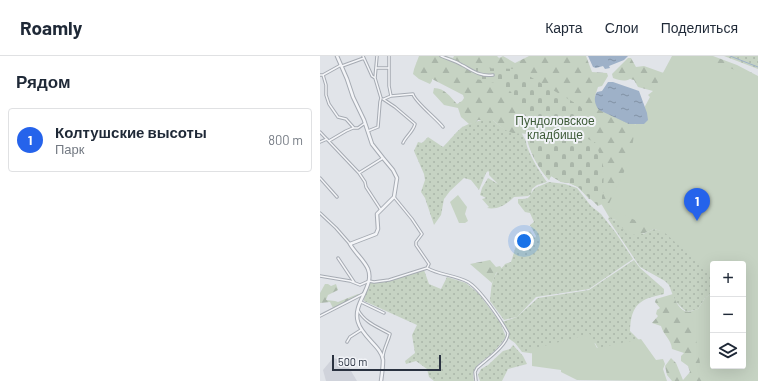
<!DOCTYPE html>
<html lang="ru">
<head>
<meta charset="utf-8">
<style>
	body { margin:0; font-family:Barlow,sans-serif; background:#f2f2f3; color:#1f2937 }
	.controls { position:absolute; right:12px; bottom:12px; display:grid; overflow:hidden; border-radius:4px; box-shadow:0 4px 16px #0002 }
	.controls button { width:36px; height:36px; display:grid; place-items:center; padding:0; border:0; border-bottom:1px solid #e0e1e3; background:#fff; color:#1f2937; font:20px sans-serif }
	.scale { position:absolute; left:12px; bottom:10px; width:109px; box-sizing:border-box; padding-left:4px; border:2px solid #2a3240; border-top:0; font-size:11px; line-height:14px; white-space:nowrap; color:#2a3240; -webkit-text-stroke:3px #f1f3f7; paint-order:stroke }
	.you { position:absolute; left:204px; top:185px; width:14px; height:14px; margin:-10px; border:3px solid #fff; border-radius:50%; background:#1a73e8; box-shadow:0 0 0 6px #1a73e833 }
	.badge { display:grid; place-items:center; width:26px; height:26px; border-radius:50%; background:#2563eb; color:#fff; font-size:13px; font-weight:700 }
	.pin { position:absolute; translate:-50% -33px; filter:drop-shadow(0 1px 2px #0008) }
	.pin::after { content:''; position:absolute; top:21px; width:14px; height:12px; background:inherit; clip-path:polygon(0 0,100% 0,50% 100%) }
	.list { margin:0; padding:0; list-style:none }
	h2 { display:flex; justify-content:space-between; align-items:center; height:52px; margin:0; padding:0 16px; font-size:17px }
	h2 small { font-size:13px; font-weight:400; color:#747a83 }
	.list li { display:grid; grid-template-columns:26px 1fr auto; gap:12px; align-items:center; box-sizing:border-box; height:64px; margin:0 8px 8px; padding:0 8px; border:1px solid #e0e1e3; border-radius:4px }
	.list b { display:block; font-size:15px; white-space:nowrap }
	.list p { margin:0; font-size:13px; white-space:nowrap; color:#747a83 }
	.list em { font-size:13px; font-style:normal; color:#747a83 }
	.icon { flex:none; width:22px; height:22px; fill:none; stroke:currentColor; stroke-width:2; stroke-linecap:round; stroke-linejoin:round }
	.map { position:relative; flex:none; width:438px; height:325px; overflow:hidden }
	header { display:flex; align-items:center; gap:24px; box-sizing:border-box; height:56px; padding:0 20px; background:#fff; border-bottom:1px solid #e0e1e3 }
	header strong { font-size:19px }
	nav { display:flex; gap:22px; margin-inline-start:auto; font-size:14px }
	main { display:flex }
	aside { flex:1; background:#fff }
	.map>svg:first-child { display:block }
</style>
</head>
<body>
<header>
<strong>Roamly</strong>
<nav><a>Карта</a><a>Слои</a><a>Поделиться</a></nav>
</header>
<main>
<aside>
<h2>Рядом<small></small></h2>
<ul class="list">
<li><span class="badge">1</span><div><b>Колтушские высоты</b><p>Парк</p></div><em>800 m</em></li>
</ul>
</aside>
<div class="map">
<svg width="438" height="325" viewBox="0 0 438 325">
	<defs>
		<pattern id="grass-dots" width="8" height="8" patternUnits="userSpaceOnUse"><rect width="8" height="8" fill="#c6d3c3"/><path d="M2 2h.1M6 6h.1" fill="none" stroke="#aab6a9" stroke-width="1.8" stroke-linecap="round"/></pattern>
		<pattern id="forest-firs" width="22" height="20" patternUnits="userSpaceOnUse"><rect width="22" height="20" fill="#c6d3c3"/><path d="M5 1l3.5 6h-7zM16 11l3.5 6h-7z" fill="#aab6a9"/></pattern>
		<pattern id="cemetery-stones" width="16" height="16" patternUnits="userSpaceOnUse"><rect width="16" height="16" fill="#c6d3c3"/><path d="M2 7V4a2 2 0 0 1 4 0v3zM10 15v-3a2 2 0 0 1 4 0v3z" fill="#aab6a9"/></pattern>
		<pattern id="water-ripples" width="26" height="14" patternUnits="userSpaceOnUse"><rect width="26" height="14" fill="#9eb1c8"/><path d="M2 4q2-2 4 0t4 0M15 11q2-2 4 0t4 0" fill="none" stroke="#8191a4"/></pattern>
	</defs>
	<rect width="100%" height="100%" fill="#e1e4e9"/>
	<!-- built -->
	<path fill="#d0d3db" d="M 13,302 L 25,305 L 37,325 L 6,325 L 3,314 Z"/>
	<!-- grass -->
	<path fill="url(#grass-dots)" d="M 404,0 L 438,0 L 438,13 Z
		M 165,63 L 173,64 C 181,72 189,77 201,76 L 206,85 C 206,94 221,118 227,126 L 217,129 L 212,133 L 211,138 L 208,140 L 194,141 C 187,148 178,154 167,152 L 169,151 L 162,143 L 166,142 L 160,139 L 162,132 L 168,122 L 178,128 L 169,119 L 169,116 L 168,115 L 166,117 L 159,134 L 151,124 L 144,122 L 130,135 L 124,143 L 121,159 L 114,169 L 105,142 L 101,136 L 105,124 L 104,118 L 94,95 L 98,86 L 102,87 L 108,81 L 123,91 C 129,85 135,77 141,72 C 144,69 161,64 165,63 Z
		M 229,126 L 245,128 L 257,132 L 271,150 L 281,158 L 296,177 L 313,203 L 269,233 L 216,241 L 197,261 L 218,242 L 269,234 L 314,204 L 320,212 L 344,233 L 344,238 C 320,243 311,248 310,275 L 319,284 L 292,318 L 275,287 L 253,295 L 217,298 L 202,296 L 195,287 L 188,282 L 188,276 L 182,266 L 197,261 L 184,264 L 170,245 C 171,236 171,225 176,218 C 178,214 182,213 185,208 L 191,206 L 196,190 L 207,186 L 209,183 L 206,178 L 210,175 L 215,182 L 216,180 L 210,169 L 214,166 L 210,157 L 205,156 L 198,147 L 198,143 C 212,143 207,142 215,132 Z
		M 289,161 L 291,163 L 296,164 L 323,178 L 334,173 L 349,177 L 393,220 L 393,236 L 385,242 L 378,253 L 367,256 L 363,253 L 355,245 L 349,229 L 345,225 L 320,211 L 288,163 Z
		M 104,214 L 109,228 L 121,233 L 127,221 L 146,227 L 159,238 L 180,266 L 186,281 C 182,286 178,291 174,296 C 165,304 150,310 154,325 L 114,325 L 109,321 L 107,313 L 96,305 L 86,308 L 85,305 L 95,297 L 92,279 L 97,269 L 44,245 L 44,240 L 50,226 L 65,225 Z
		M 193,289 L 203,300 L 207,308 L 188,313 L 182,325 L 160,325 L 158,319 L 161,313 L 168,309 L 183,295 L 190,293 Z"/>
	<!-- forest -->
	<path fill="url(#forest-firs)" d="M 99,0 L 126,0 L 133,2 L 134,0 L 177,0 L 179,2 L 183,0 L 195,7 L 209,0 L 266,0 L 272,16 L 287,17 L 288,20 L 282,30 L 278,31 L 275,40 L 314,68 L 329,71 L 331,42 L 328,39 L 333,35 L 318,31 L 314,24 L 310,23 C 304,26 299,24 293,22 L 292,18 L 308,2 L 311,2 L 316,11 L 324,10 L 352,20 L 367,0 L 393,0 L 417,9 L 438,20 L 438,318 L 427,325 L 352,325 L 347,319 L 345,310 L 351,302 L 356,307 L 363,324 L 370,316 L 368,310 L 361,305 L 361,300 L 364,297 L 352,293 C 351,283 344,280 341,270 L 332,267 L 338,260 L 336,258 L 337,254 L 340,252 L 335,246 L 336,243 L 353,238 C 355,245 360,255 368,256 C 371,256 375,253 378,253 L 385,242 L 393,236 L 393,310 L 423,310 L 423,208 L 393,208 L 349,177 L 334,173 C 324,178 317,180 307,178 L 296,164 L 291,163 L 289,161 L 279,144 L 269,143 L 258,131 L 249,127 L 241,126 L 231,120 L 229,124 C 217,110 210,96 206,78 C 202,77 197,78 193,77 C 185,75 178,69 173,64 L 158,64 L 155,67 L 149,68 L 141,61 L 138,52 L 124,49 L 113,37 L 114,32 C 125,32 130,41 137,48 L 142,45 L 144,42 L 143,39 L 112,23 L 112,25 L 110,28 L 99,23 L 93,18 C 94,11 97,6 99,0 Z
		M 170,204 L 176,211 L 180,210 L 182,213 L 176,217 L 172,227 L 150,208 Z
		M 5,228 L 8,228 L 11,230 L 16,228 L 18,234 L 8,239 L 6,244 L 15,245 L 18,246 L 38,238 L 41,239 L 13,252 L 10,246 L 0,247 L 0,237 Z"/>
	<!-- cemetery -->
	<path fill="url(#cemetery-stones)" d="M 156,12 L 197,13 L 260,50 L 265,57 L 266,82 L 276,87 L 284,113 L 283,137 L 287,146 L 278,150 L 258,131 L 249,127 L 241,126 L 231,120 L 229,124 C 221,115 214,104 210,93 C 204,76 203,48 190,35 C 181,27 167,25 156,23 Z"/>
	<!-- green -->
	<path fill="#c6d3c3" d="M 352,0 L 380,0 L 420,16 L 438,25 L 438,325 L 383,325 L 372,260 L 393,239 L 393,310 L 423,310 L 423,208 L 393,208 L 393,223 L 387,215 L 345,177 L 287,152 L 310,103 L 316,67 Z
		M 138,139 L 147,151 L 145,158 L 148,165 L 145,167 L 139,167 L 130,146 Z
		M 270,278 L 277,292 L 321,283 L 336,304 L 343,303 L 345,308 L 343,313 L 347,325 L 257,324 L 241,316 L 241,314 L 212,310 L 212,293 Z"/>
	<!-- water -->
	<path fill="url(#water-ripples)" d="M 268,0 L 308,0 L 304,4 L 289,10 L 290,12 L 285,13 L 283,10 L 276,12 L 273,11 Z
		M 288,26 L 293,26 L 319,35 L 327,57 L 328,64 L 324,68 L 309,68 L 279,54 C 275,49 273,42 277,36 L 282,35 Z"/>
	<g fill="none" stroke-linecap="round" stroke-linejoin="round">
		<!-- stream -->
		<path stroke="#9eb1c8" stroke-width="1" d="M 410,0 L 438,11"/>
		<defs>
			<path id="minor" d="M 43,0 L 52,20 L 55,22 L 61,42 L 60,46 L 58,71 L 48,75
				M 121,0 C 128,3 136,5 142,9 C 152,14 160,21 173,19
				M 22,10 L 44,2
				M 56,12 L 68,12
				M 0,19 L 3,19 L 21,9
				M 3,19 L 6,29 L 6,39 L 9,48 L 18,61 L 26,63 L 34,72 L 38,72 L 45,67
				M 55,22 L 57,0
				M 71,40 L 93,38 C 94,45 117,63 123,71
				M 63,43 L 75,51 L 95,68 C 93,76 86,80 83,87
				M 64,43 L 71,40 L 69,30 L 69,0
				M 0,76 L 39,117 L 45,126 L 46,131 L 61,154
				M 9,85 L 26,75 L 33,72
				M 0,86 L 7,83
				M 39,117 L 63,102
				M 0,122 L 17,141
				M 0,157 L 16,172 L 30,188
				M 18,202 L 34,226
				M 107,212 C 119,219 135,219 148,226 C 160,233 181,264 188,277 C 188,289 166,304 157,312 L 155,316 L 156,325
				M 0,220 L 30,225 L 40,229 L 49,225 L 54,226 L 69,224 L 107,212 L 109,208 L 96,189 L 96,186 L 102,178 L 92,163 L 74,141
				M 41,246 L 64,257
				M 38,254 C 45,267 58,271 70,278 C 68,286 64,292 63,300
				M 0,260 L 43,238
				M 27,286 L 30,281 L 41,274"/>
			<path id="tertiary" d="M 17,0 L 27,23 L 33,41 L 44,64 L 52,88 L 63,102 L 73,114 L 77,122 L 74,141 L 57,158 L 58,173 L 56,178 L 30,188 C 35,197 44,204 48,213 C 55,231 32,247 38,266 C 42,281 62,291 63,304 C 63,310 62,318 61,325"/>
		</defs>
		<!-- minor casing -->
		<use href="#minor" stroke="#a6abb3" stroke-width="3.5"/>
		<!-- tertiary casing -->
		<use href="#tertiary" stroke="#a6abb3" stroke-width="4.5"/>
		<!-- minor -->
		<use href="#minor" stroke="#f4f5f8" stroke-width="1.5"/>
		<!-- tertiary -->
		<use href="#tertiary" stroke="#f4f5f8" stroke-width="2.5"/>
	</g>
	<g text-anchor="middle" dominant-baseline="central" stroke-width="4" stroke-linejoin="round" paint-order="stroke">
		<!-- park labels -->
		<g font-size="12" fill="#3e5b38" stroke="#f1f3f7">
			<text x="235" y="64">Пундоловское<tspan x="235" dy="14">кладбище</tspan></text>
		</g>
	</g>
</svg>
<div class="controls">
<button>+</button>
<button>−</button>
<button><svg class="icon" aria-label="layers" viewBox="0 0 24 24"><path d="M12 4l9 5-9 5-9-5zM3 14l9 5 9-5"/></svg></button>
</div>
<div class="scale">500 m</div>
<div class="you"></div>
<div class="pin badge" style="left:377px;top:165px">1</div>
</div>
</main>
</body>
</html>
